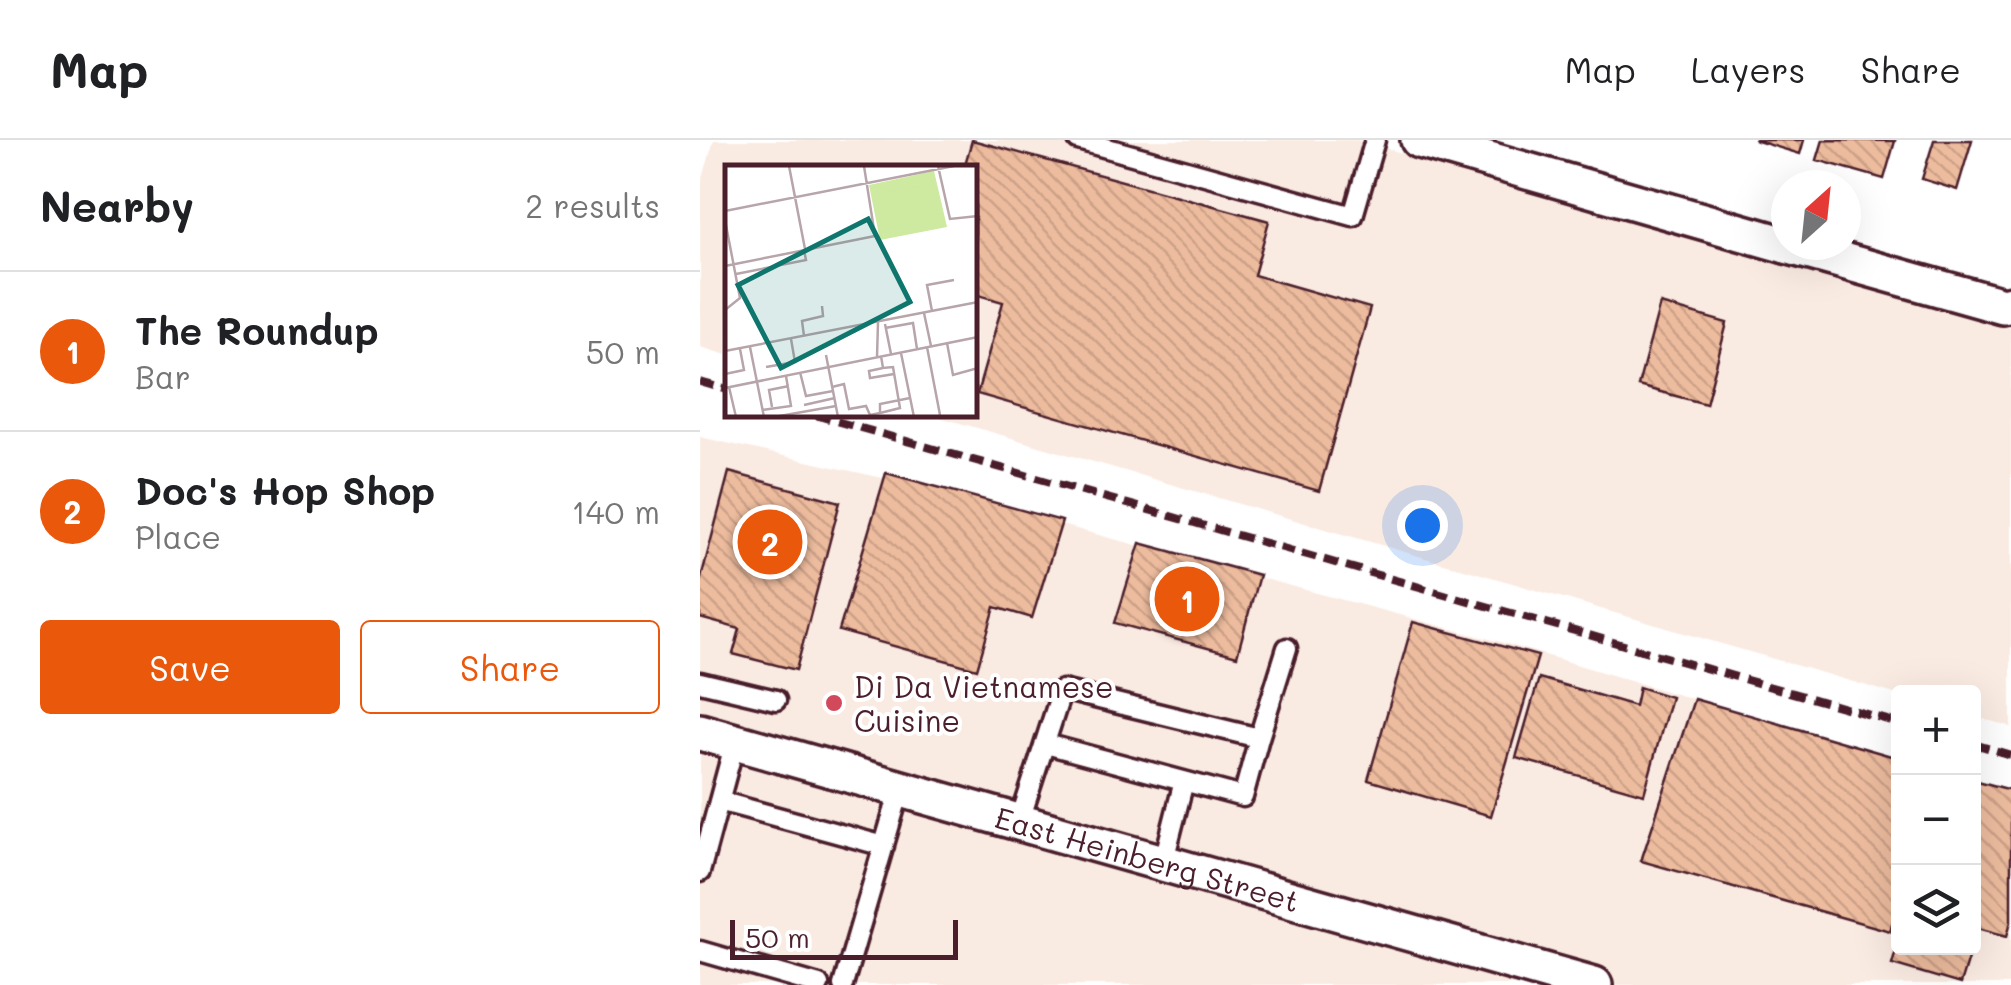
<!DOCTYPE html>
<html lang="en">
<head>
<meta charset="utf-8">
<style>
	body { margin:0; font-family:Mali,sans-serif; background:#f6f6f6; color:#202124 }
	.controls { position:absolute; right:30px; bottom:30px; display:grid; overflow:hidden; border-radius:10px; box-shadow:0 10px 40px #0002 }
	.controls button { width:90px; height:90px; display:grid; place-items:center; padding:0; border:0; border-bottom:2px solid #e0e0e0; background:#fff; color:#202124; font:50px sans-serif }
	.compass { position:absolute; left:1071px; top:30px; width:90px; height:90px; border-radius:50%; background:#fff; box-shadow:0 10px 40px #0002; rotate:27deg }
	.scale { position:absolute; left:30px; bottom:25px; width:228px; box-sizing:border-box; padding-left:10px; border:5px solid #4a1f2b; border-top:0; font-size:28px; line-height:35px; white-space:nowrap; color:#4a1f2b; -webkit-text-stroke:8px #fff; paint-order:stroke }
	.you { position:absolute; left:722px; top:385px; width:35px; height:35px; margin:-25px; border:8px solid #fff; border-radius:50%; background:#1a73e8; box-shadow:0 0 0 15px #1a73e833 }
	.badge { display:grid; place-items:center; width:65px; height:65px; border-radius:50%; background:#ea580c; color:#fff; font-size:32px; font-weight:700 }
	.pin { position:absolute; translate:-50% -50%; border:5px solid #fff; box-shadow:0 2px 10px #0006 }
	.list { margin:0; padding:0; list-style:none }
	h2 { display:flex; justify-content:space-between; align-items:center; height:130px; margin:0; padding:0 40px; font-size:42px }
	h2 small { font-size:32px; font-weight:400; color:#757577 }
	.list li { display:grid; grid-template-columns:65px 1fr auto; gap:30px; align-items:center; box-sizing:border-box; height:160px; padding:0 40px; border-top:2px solid #e0e0e0 }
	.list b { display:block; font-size:38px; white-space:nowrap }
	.list p { margin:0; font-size:32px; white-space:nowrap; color:#757577 }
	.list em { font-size:32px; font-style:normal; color:#757577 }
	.actions { display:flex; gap:20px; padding:30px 40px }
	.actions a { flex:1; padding:22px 0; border:2px solid #ea580c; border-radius:10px; text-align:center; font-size:35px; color:#ea580c }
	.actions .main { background:#ea580c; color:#fff }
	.icon { flex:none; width:55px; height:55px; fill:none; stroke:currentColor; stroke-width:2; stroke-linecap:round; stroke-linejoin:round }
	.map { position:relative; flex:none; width:1311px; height:845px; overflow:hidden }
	header { display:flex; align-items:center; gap:60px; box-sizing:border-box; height:140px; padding:0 50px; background:#fff; border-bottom:2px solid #e0e0e0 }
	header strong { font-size:48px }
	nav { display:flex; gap:55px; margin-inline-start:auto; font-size:35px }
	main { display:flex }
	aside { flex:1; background:#fff }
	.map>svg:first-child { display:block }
</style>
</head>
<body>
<header>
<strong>Map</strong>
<nav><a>Map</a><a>Layers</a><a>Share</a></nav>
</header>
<main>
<aside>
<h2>Nearby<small>2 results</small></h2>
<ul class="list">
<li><span class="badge">1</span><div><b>The Roundup</b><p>Bar</p></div><em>50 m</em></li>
<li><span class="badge">2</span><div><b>Doc's Hop Shop</b><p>Place</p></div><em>140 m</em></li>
</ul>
<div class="actions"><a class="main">Save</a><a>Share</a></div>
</aside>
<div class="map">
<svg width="1311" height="845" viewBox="0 0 1311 845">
	<defs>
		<pattern id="building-back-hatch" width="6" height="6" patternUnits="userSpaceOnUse" patternTransform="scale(2.5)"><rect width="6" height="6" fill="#edbc9e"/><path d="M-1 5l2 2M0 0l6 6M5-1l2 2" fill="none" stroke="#cda188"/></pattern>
	</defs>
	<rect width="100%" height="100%" fill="#fff"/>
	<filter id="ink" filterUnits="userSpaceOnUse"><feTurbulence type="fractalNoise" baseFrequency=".01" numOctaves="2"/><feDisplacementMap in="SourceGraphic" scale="20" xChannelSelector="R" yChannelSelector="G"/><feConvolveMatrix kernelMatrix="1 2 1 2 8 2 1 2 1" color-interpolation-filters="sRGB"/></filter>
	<g filter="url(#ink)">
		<!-- built -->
		<path fill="#faebe2" d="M 14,0 L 657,0 L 1311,188 L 1311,587 L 1274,576 L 1274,552 L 1198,555 L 232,275 L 275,275 L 275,28 L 28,28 L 27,215 L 0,207 L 0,48 Z
			M 0,297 L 196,341 L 801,502 L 1198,620 L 1198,808 L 1274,808 L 1274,642 L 1311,654 L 1311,845 L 0,845 Z"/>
		<!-- building -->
		<path fill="url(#building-back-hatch)" stroke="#4a1f2b" stroke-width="2.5" d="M 272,0 L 569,81 L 554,135 L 670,168 L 619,351 L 277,254 L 303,162 L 275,154 L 275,28 L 264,28 Z
			M 1054,0 L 1104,0 L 1100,14 Z
			M 1123,0 L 1195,1 L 1184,39 L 1117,20 Z
			M 1234,0 L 1272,0 L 1257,50 L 1222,39 Z
			M 960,164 L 1027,183 L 1006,264 L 938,246 Z
			M 29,332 L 140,362 L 96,530 L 33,514 L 40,489 L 0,478 L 0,442 Z
			M 186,333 L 362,381 L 332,478 L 295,467 L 277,529 L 139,491 Z
			M 440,403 L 559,435 L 537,516 L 415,483 Z
			M 713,482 L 838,516 L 791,676 L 668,640 Z
			M 839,538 L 935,566 L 939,547 L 971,557 L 944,654 L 816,618 Z
			M 994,559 L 1198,618 L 1198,764 L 1190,791 L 941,721 Z
			M 1274,640 L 1311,650 L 1311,781 L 1307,796 L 1274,787 Z
			M 1198,803 L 1198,808 L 1271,808 L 1260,844 L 1192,824 Z"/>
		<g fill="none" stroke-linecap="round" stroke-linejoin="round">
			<defs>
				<path id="lane" d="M 378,0 L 653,76 L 675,0
					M 0,542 L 76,560
					M 346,604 L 543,657 L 559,598
					M 19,661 L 184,706
					M 319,683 L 362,550 L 559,598 L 587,508
					M 463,724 L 484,641
					M 0,732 L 35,602
					M 0,811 L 119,845
					M 143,845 L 200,650"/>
				<g id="street">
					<path d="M 719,0 L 1086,105"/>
					<path d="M 1086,105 L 1303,166 L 1311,164"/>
					<path id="s1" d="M 0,592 L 894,845"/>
				</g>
			</defs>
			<!-- lane casing -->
			<use href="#lane" stroke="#4a1f2b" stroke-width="25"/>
			<!-- street casing -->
			<use href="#street" stroke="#4a1f2b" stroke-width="42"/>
			<!-- lane -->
			<use href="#lane" stroke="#fff" stroke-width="18"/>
			<!-- street -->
			<use href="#street" stroke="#fff" stroke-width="35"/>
			<!-- rail -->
			<path stroke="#4a1f2b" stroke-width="8" stroke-dasharray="15 8" stroke-linecap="butt" d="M 0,242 L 28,250
				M 115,275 L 1198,583
				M 1274,604 L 1311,615"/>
		</g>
	</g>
	<!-- markers -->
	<circle fill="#d1495b" stroke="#fff" stroke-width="4" cx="134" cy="563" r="10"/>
	<g text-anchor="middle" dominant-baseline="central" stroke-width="8" stroke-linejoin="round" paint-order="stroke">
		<!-- poi labels -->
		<g font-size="30" fill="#4a1f2b" stroke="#fff" text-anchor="start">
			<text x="154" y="546">Di Da Vietnamese<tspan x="154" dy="34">Cuisine</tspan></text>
		</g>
		<!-- street labels -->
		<g font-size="30" fill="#4a1f2b" stroke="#fff">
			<text stroke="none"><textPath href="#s1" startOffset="465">East Heinberg Street</textPath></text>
		</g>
	</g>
	<!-- overview -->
	<g transform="translate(25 25)">
		<rect width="252" height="252" fill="#fff"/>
		<path d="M 209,6 L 222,62 L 155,75 L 144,20 Z" fill="#cee9a0"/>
		<path d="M 202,20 L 198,50 L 168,72 L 156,28 Z" fill="#cee9a0"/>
		<path fill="none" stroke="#b7a5aa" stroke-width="2.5" d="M 64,1 L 80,84M 213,1 L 225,54 L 253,51M 0,46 L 229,1M 0,55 L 15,133 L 0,145M 0,101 L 150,71 L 139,1M 11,109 L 81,95 L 79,85M 207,146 L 202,120 L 229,115M 199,148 L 206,181M 160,159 L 166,189M 160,163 L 188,158 L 192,184M 79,171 L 77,156 L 98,151 L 97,141M 222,178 L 228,210 L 253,203M 25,182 L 39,252M 202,182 L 215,250M 0,186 L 253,137M 176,188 L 189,252M 101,190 L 113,252M 152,192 L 153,157M 41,202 L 70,197 L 66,174M 158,203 L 144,206 L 145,213 L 169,209M 75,207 L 81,231 L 108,226M 0,209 L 19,205 L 15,184M 4,222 L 11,252M 107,222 L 119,219 L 124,244 L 141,241 L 145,250 L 155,248 L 155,239 L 185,233M 0,223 L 253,172M 79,240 L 110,233M 47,242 L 44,225 L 64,221M 37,245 L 66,241 L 61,211M 155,248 L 175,243 L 168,202 L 158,203 L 156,191M 49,252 L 111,241M 206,252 L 243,252"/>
		<path fill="#0f766e" fill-opacity="0.15" stroke="#0f766e" stroke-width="5" d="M 143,54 L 185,137 L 56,203 L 13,120 Z"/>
		<rect width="252" height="252" fill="none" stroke="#4a1f2b" stroke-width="5"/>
	</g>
</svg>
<div class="controls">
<button>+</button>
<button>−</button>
<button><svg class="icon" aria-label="layers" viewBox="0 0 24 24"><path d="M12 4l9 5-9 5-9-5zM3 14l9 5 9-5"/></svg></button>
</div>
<svg class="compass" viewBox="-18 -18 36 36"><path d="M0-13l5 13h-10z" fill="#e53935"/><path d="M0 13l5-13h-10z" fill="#757577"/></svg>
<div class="scale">50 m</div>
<div class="you"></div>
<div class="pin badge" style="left:487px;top:459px">1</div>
<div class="pin badge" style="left:70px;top:402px">2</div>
</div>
</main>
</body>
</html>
